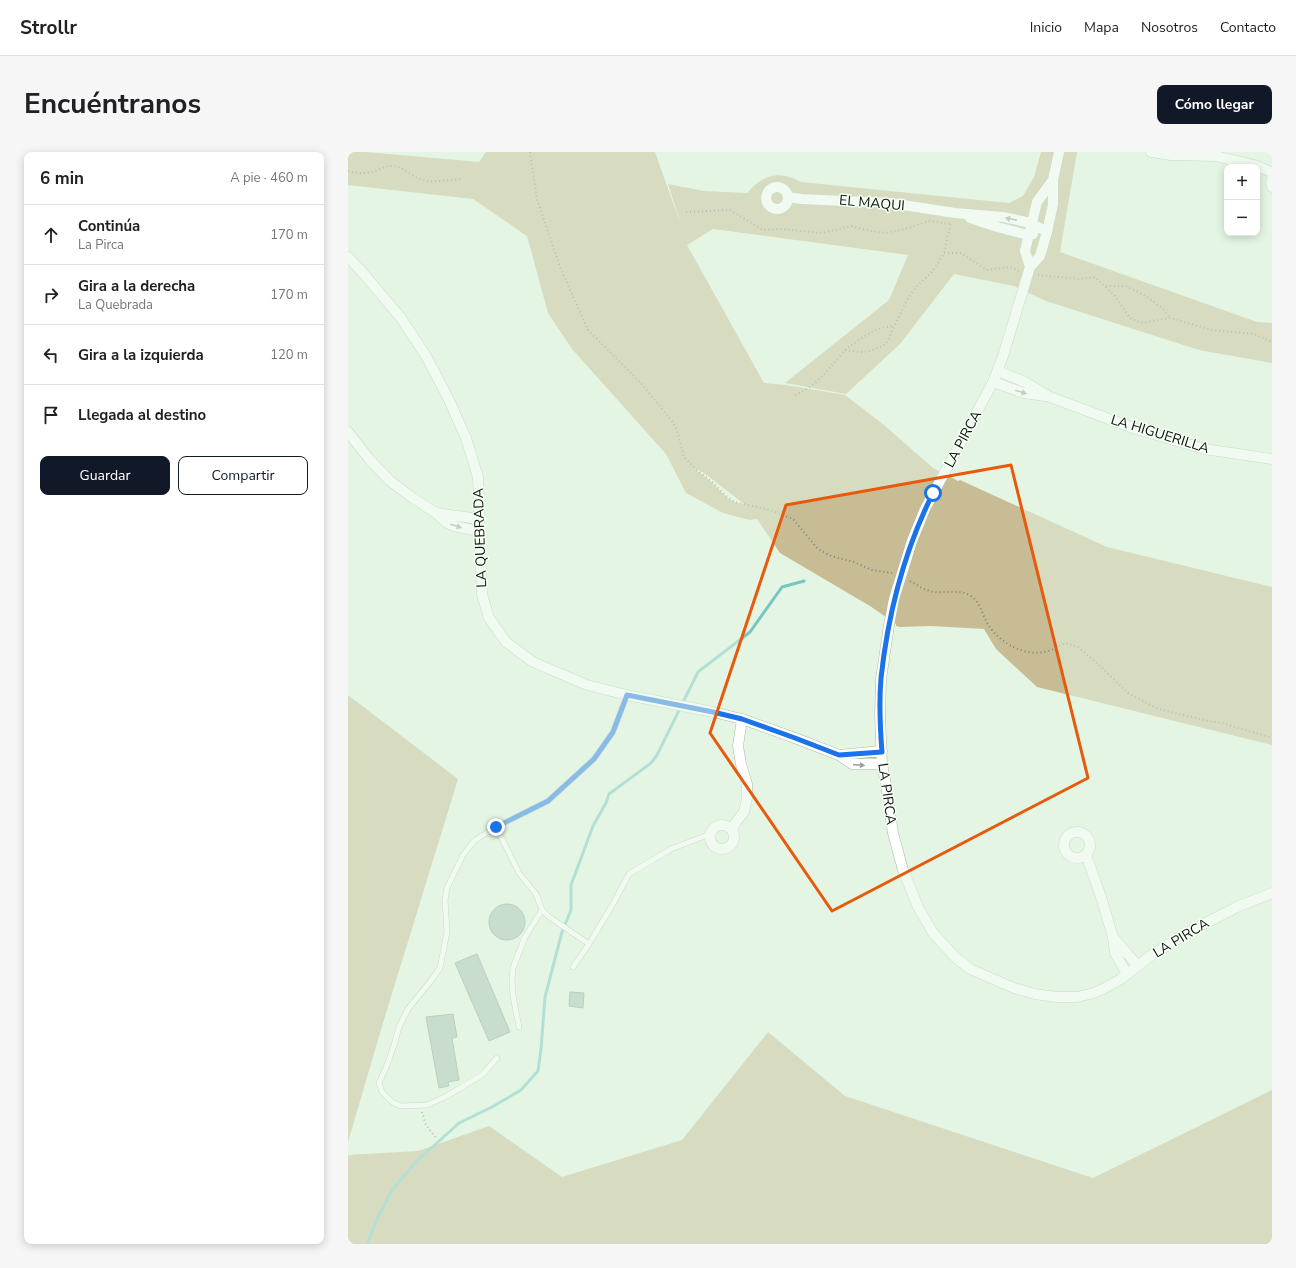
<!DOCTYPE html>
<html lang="es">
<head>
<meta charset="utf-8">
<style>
	body { margin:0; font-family:"Nunito Sans",sans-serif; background:#f6f6f6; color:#202124 }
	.controls { position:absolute; right:12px; top:12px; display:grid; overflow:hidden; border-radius:8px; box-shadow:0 2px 10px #0003 }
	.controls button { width:36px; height:36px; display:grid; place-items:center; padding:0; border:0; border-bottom:1px solid #e0e0e0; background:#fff; color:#202124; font:20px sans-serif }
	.stop { position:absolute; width:12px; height:12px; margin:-9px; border:3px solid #1a73e8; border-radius:50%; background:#fff }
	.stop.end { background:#1a73e8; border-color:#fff; box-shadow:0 1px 4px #0008 }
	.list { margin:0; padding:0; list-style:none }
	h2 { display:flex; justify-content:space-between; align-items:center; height:52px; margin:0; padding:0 16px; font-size:17px }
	h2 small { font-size:13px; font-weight:400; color:#757577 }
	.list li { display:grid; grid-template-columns:26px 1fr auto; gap:12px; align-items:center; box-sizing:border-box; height:60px; padding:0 16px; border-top:1px solid #e0e0e0 }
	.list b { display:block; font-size:15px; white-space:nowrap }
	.list p { margin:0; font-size:13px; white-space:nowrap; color:#757577 }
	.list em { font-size:13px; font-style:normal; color:#757577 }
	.actions { display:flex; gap:8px; padding:12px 16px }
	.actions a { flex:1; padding:9px 0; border:1px solid #111827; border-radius:8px; text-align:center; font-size:14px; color:#111827 }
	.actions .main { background:#111827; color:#fff }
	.icon { flex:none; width:22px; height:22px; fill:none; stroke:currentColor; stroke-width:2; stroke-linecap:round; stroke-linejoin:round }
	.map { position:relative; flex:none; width:924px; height:1092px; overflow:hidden; border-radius:8px }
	header { display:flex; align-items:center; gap:24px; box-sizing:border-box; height:56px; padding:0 20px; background:#fff; border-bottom:1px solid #e0e0e0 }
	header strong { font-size:19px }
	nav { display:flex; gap:22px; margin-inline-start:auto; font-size:14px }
	.intro { display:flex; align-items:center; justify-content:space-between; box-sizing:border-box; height:96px; padding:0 24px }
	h1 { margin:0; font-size:28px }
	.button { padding:10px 18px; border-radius:8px; background:#111827; color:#fff; font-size:14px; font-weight:700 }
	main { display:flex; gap:24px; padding:0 24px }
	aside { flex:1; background:#fff; border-radius:8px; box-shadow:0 2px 10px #0003 }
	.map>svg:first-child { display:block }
</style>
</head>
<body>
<header>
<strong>Strollr</strong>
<nav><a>Inicio</a><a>Mapa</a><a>Nosotros</a><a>Contacto</a></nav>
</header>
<div class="intro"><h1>Encuéntranos</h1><a class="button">Cómo llegar</a></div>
<main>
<aside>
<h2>6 min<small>A pie · 460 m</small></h2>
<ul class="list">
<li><svg class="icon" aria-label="ahead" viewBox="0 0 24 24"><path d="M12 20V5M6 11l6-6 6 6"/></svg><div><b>Continúa</b><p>La Pirca</p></div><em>170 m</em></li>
<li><svg class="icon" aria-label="right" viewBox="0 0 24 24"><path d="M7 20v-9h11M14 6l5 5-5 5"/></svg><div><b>Gira a la derecha</b><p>La Quebrada</p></div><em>170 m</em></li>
<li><svg class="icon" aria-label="left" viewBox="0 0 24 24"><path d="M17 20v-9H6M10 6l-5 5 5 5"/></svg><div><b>Gira a la izquierda</b></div><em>120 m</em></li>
<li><svg class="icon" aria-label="arrive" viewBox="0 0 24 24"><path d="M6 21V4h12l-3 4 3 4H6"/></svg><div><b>Llegada al destino</b></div></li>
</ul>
<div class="actions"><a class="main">Guardar</a><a>Compartir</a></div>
</aside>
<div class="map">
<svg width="924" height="1092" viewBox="0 0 924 1092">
	<rect width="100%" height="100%" fill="#e4f5e3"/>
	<!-- green -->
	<path fill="#c7bc94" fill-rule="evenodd" d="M 0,0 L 18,0 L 131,10 L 138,0 L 307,0 L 334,76 L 320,32 L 356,39 L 399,41 C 416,22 431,18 453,30 L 661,51 L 675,44 L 686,25 L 693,0 L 729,0 L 712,100 L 909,170 L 924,171 L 924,211 L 851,198 L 698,149 L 666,134 L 606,122 L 552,192 L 498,242 L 437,231 L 541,148 L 560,103 L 365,77 L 339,93 L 416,231 L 438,233 L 497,243 L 536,273 L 585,316 L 610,329 L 612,328 L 759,395 L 924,435 L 924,593 L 689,535 L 648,497 L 636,477 L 583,474 L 552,475 L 548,474 L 548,472 L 522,454 L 432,401 L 409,367 L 402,368 L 375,361 L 338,341 L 318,302 L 224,197 L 200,161 L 179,84 L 125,47 L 0,33 ZM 346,316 L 356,321 L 396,352 C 380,351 375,340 363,330 C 358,325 351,321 346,316 Z
		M 0,543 L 110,627 L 35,871 L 0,990 Z
		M 420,880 L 497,944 L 745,1026 L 924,938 L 924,1092 L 0,1092 L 0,1003 L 70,999 L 141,974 L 214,1025 L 334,988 Z"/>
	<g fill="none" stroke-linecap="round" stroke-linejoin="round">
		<!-- stream -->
		<path stroke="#78c6c4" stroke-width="3" d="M 19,1092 L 29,1067 L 44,1038 L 69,1009 L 111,971 L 144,955 L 173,938 L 190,919 L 193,897 L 197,845 L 214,780 L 223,758 L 223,733 L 245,674 L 258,651 L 261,642 L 303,611 L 309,603 L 350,520 L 402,480 L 434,435 L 456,429"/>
	</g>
	<!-- building -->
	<path fill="#a6beb4" stroke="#88a096" d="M141 770a18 18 0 1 1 36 0a18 18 0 1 1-36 0Z
		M 129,802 L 162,880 L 141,889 L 107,811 Z
		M 222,840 L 236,841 L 235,856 L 221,854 Z
		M 105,862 L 109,885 L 104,886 L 111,928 L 100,930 L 101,934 L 91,936 L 78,865 Z"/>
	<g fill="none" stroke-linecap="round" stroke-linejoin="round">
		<defs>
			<path id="lane" d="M 148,675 L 171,721 L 188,742 L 194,758 L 200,764 L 241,792
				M 225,815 L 241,792 L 265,752 L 281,722 L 323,697 L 362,682
				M 171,875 L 165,844 L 164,828 L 165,816 L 177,785 L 194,758
				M 149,906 L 134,923 L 97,945 L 79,953 L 53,954 L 44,950 L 34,940 L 31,931 L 40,911 L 47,890 L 51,875 L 60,857 L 82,830 L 92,816 L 99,780 L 97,748 L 99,736 L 115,703 L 126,689 L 148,675 L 200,649 L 246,607 L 265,580 L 279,543"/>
			<path id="street" d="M 803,0 L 823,3 L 867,4 L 906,13 L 924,20
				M 924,26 L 923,31 L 924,35
				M 705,28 L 689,50 L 677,99 L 682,115 L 655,204 L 645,230 L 577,357 L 564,389 L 546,447 L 541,473 L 533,527 L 532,563 L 534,612 L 538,633 L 545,681 L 555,718 L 570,755 L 585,781 L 607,805 L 622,817 L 666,836 L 687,842 L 709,845 L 729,845 L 746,841 L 755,837 L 773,827 L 805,802 L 844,778 L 889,755 L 924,741
				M418 46a11 11 0 1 1 22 0a11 11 0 1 1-22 0Z
				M 440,45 L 453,47 L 542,51 L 607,61 L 655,65 L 683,71 L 699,80
				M 622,66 L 649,75 L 680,83 L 685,82
				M 0,105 L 15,121 L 53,166 L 78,204 L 101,248 L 118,286 L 130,325 L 131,347 L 131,379 L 134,442 L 141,466 L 158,490 L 185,510 L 239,533 L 279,543 L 365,560 L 394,567 L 447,586 L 491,603 L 504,612 L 534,612
				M 682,115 L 692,104 L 699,80 L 705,52 L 705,28 L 711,0
				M 650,219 L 677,230 L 702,245 L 788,277 L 857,297 L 924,307
				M 645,230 L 676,241 L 697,244
				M 0,280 L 22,308 L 42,329 L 65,346 L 88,361 L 99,371 L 106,374 L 131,379
				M 88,361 L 131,367
				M 491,603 L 534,599
				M362 685a12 12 0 1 1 24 0a12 12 0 1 1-24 0Z
				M 384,678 L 388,670 L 396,660 L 399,646 L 399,632 L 393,612 L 390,594 L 394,567
				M716 693a13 13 0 1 1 26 0a13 13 0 1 1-26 0Z
				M 738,703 L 752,742 L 765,785 L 767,801 L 779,822
				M 765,785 L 789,813"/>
		</defs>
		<!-- lane casing -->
		<use href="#lane" stroke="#abbbaa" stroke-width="6"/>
		<!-- street casing -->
		<use href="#street" stroke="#abbbaa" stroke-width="11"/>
		<!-- path -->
		<path stroke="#7c887c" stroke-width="2" stroke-dasharray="1 3" stroke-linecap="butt" d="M 182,0 L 189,47 L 212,115 L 240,178 L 292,230 L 324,269 L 329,278 L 336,305 L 349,318 L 364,330 L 378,344 L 387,350 L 422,358 L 445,367 L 470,397 L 483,404 L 506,410 L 524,418 L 544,421
			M 0,19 C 9,22 18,22 27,19 C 32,17 37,14 42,14 C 55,13 63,25 75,28 C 87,31 100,28 112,27
			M 338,60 L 382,58 L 415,78 L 433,77 L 474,81 L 503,74 L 518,78 L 537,81 L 557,77 L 581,69 L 603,72
			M 596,101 L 613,101 L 639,118 L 662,115 L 671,119
			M 690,123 L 731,127 L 747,125 L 767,144 L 782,166 L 793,171 L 822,166 L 864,178 L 906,182 L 924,190
			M 758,134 L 778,134 L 798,144 L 814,156 L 822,166
			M 497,198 C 516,202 521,200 538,192 L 559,148 L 569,134 L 585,119 L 596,101 L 600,83 L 603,72
			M 447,243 C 470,233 477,220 493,203 C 499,195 519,182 528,178 C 533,175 541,175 546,174
			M 562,429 C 570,434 578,439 587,440 C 599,441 612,437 623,444 C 633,451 634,463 640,472 C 651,491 678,506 700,499 C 706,497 711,494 717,491 L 730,495 L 750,512 L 780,541 L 810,557 L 860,569 L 874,571 L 924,586
			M 74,960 L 78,973 L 89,987"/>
		<!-- lane -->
		<use href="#lane" stroke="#fff" stroke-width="5"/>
		<!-- street -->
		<use href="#street" stroke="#fff" stroke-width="10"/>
	</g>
	<!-- one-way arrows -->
	<defs><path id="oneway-solid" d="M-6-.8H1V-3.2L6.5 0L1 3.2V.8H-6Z"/></defs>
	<g fill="#9ea19e">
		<use href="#oneway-solid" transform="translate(663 67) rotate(-169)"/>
		<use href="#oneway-solid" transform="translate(673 240) rotate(17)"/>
		<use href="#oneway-solid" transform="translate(108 374) rotate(17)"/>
		<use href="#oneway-solid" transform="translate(511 613) rotate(4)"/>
	</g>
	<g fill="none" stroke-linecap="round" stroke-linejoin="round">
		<!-- route -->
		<path stroke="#1a73e8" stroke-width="5" d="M 148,675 L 200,649 L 246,607 L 265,580 L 279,543 L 365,560 L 394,567 L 447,586 L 491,603 L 534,600 C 532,575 531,550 533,526 C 540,462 556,399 585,341"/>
	</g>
	<!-- marked area -->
	<path d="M0 0H924V1092H0ZM 663,313 L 740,626 L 484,759 L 362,581 L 438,353 Z" fill="#e4f5e3" fill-opacity=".55" fill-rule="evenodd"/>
	<path fill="none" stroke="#e8590c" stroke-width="3" stroke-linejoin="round" d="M 663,313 L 740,626 L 484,759 L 362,581 L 438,353 Z"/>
	<g text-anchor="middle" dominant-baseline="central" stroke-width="3" stroke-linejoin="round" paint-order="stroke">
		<!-- street labels -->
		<g font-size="14" fill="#0d130d" stroke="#f8fff7">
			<text transform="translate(524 51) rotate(5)">EL MAQUI</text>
			<text transform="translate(812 282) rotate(17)">LA HIGUERILLA</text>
			<text transform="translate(615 287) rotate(-62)">LA PIRCA</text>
			<text transform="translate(132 386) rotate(-92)">LA QUEBRADA</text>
			<text transform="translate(539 642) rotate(82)">LA PIRCA</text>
			<text transform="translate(833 786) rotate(-31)">LA PIRCA</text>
		</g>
	</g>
</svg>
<div class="controls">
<button>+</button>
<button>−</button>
</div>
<div class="stop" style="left:585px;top:341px"></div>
<div class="stop end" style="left:148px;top:675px"></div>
</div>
</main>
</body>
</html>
